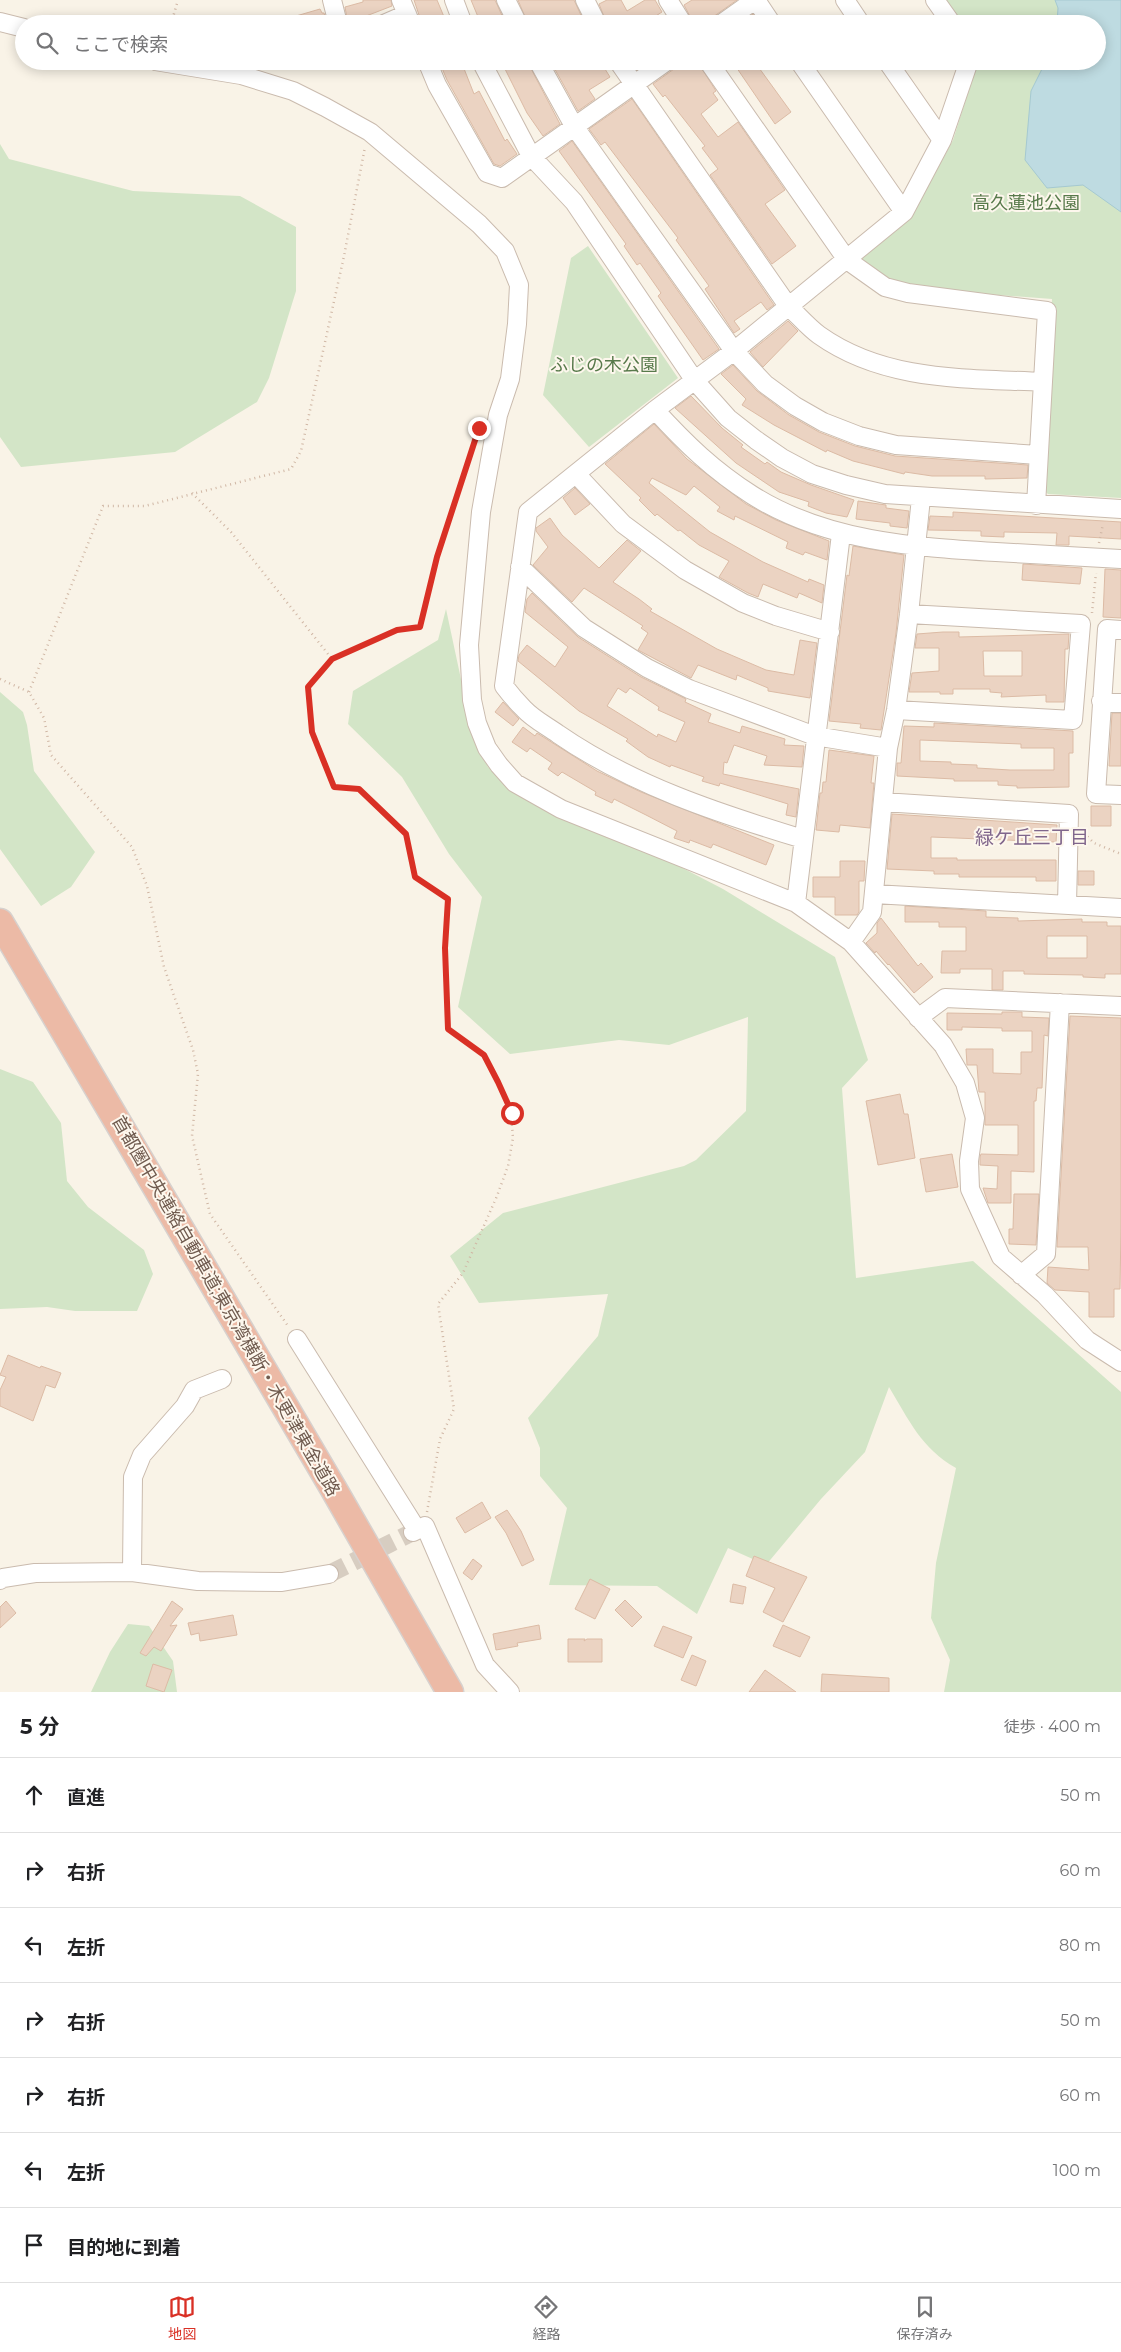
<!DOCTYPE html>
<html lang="ja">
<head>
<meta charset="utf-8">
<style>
	body { margin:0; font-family:Montserrat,"Noto Sans JP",sans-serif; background:#f6f6f6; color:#202124 }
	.stop { position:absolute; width:15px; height:15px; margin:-11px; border:4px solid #d93025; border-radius:50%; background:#fff }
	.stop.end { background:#d93025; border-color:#fff; box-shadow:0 1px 5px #0008 }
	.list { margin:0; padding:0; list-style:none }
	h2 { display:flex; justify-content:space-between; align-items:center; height:65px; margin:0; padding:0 20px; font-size:21px }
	h2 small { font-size:16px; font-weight:400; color:#757577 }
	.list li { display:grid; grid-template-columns:32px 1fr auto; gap:15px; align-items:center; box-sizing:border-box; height:75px; padding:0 20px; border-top:1px solid #e0e0e0 }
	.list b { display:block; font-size:19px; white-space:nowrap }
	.list em { font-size:16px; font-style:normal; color:#757577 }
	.icon { flex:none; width:28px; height:28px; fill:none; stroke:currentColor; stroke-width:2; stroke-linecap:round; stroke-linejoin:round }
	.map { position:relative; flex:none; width:1121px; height:1692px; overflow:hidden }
	.search { position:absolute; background:#fff; box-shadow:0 2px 12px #0003; left:15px; right:15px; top:15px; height:55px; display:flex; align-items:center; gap:12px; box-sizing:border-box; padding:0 18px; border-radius:28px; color:#757577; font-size:19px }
	.sheet { height:590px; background:#fff }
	nav { display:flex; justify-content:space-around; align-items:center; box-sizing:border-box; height:70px; border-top:1px solid #e0e0e0; background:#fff; font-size:14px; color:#757577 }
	nav a { display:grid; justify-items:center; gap:2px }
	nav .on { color:#d93025 }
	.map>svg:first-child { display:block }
</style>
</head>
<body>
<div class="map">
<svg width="1121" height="1692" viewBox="0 0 1121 1692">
	<rect width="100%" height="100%" fill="#f9f3e7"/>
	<!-- green -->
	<path fill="#d3e5c7" d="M 945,0 L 1121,0 L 1121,498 L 1048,494 L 1042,489 L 1052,299 L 906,288 L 868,271 L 859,259 L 912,216 L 953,140 L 978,61 L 1097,61 L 1097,24 L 962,24 Z
		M 0,144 L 9,159 L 133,191 L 240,196 L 296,227 L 296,291 L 269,378 L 257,402 L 175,452 L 21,467 L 0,437 Z
		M 588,246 L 678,378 L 589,447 L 543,395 L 571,258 Z
		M 446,609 L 465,698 L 488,767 L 723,889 L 835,957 L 868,1060 L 842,1088 L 856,1278 L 973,1261 L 1121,1392 L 1121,1692 L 944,1692 L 950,1660 L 931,1618 L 936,1563 L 956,1468 C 921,1448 909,1420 889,1387 L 865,1452 L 821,1499 L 766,1565 L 728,1548 L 697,1614 L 657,1586 L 549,1585 L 567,1508 L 540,1476 L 540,1448 L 528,1418 L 598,1336 L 608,1294 L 479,1303 L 450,1256 L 503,1213 L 684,1166 L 696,1160 L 746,1111 L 748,1017 L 669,1045 L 619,1040 L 510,1054 L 458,1007 L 482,897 L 449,854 L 402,777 L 348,724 L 353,691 L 438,640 Z
		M 0,692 L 23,712 L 27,725 L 34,771 L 95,852 L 71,887 L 41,906 L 0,849 Z
		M 0,1069 L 33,1082 L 61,1123 L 67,1181 L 88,1207 L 144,1250 L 153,1274 L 137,1311 L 75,1311 L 47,1307 L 0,1309 Z
		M 128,1624 L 149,1626 L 173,1661 L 177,1692 L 91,1692 L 110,1652 Z"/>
	<!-- water -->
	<path fill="#bedbe1" stroke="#a5c9d1" d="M 1055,0 L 1121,0 L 1121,212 L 1083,185 L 1047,188 L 1025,160 L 1031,91 L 1046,61 L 1097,61 L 1097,24 L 1057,24 L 1058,8 Z"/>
	<!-- building -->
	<path fill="#ebd3c2" stroke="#dcbba5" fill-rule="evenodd" d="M 363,0 L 391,0 L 392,6 L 361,18 L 362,20 L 348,24 L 345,7 L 363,2 Z
		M 414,0 L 437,0 L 447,24 L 422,24 Z
		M 471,0 L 495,0 L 504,20 L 496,24 L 481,24 Z
		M 518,0 L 574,0 L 585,24 L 556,24 L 562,21 L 561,19 L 548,24 L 528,24 Z
		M 607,0 L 621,0 L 627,11 L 645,0 L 655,0 L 662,12 L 651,19 L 654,24 L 607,24 L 599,4 Z
		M 692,0 L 737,0 L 703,24 L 694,24 L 684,5 Z
		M 320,9 L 322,13 L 324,13 L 327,24 L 280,24 L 279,21 Z
		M 753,14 L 759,24 L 740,24 Z
		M 439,61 L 461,61 L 474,94 L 479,91 L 505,141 L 507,139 L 517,154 L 500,166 L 494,164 L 447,80 Z
		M 513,61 L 527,61 L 560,124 L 543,136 L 527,113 L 504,67 Z
		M 558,61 L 600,61 L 610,77 L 589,90 L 595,99 L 578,111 L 552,64 Z
		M 677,61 L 697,61 L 716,91 L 713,93 L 718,100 L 701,114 L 718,137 L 738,122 L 785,190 L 765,204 L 796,246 L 772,264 L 710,175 L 718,169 L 702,148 L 705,146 L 665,95 L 663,97 L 653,84 L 674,69 Z
		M 732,61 L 754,61 L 791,112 L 775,124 Z
		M 632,99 L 774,305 L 767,310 L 761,302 L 734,321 L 740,329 L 734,333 L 705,289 L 709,286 L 676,240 L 678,238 L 605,142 L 601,145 L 589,129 Z
		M 572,141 L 719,349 L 706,358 L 703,360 L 689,340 L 658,296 L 661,293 L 640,263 L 637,265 L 624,246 L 626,244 L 559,151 Z
		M 788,321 L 798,331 L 763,367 L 750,352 Z
		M 733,365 L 757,391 L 789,415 L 819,432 L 855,446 L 895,456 L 1028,465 L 1027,478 L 985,479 L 985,476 L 932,476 L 905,472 L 904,474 L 853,461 L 827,450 L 826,452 L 774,425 L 742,405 L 746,399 L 721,374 Z
		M 691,396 L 722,428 L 743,445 L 741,447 L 765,464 L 767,462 L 781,472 L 811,485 L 854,500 L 847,517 L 826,513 L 808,506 L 809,502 L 779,492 L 736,463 L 675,408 Z
		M 654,424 L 687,459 L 746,504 L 776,520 L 829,541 L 827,560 L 805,552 L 803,555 L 786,548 L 788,542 L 735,516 L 734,520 L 717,511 L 720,507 L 694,486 L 686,495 L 652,478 L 649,483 L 710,532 L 763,562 L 808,582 L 809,579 L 824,585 L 822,603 L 799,593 L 797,598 L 763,584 L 758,597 L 748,593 L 719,577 L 729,561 L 699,545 L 680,530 L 678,531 L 657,514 L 655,516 L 639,500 L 641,498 L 605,464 Z
		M 575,488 L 590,504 L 575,515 L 563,498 Z
		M 858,501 L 886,505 L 886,508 L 909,511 L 907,528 L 890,526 L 890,523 L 856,519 Z
		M 953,512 L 1121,522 L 1121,539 L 1069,536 L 1069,545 L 1056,545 L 1057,533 L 1004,532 L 1004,537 L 981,536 L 981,531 L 928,530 L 930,516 L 953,517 Z
		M 550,518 L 562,535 L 599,568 L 627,540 L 641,551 L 613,582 L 639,599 L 652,609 L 650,611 L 717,649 L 766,670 L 794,675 L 800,640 L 817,643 L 810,698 L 768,691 L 768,688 L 737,675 L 736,680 L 698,665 L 691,678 L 638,650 L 648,633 L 641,628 L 643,626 L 584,588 L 572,602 L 533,565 L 548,547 L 536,531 L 536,528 Z
		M 853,546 L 904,555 L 896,633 L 881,730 L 860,728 L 861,724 L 829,721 L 847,575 L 849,576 Z
		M 1023,564 L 1082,568 L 1080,584 L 1022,580 Z
		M 1105,569 L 1121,570 L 1121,618 L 1103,617 Z
		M 532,593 L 578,637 L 641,677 L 686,699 L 685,702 L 711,714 L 708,722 L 740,733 L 742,726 L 785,739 L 784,745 L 804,746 L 802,767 L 764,765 L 767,756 L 734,745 L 727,763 L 724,762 L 723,774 L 799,789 L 796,817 L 786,815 L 788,804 L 720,783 L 719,786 L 702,781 L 704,777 L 671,765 L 670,767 L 648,757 L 626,741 L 628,739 L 579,711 L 518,661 L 519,655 L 527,645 L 555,667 L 568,647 L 525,612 L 527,599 ZM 618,688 L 626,693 L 630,688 L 659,707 L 658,710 L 685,722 L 676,742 L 658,734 L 657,737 L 607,706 Z
		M 943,632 L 959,632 L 959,637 L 1069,634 L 1068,649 L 1065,649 L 1064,702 L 1046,702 L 1046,695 L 1001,697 L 1002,693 L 990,692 L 990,689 L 953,689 L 953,694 L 940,694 L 940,692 L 909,692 L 912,673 L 939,671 L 939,648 L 915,648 L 917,634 ZM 983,651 L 1022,651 L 1022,676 L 984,676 Z
		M 503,702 L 519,719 L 513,726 L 495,712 Z
		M 1112,713 L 1121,713 L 1121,766 L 1109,766 Z
		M 934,723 L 1073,731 L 1073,753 L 1069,753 L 1069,787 L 1017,788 L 1017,786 L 998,785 L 998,781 L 954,781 L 954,779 L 897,776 L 897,763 L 901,763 L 904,726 L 934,727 ZM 920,740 L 1021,744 L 1021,748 L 1054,748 L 1054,770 L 1010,770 L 977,768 L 977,765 L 951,764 L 951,762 L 920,761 Z
		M 523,727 L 535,736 L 537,733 L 597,771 L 641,792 L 774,845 L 766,865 L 713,844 L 711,848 L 690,840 L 689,843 L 674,838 L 677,831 L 646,815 L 614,799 L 612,803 L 595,795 L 596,792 L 562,772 L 558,776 L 548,769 L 552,763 L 530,748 L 527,752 L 512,742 Z
		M 829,750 L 874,756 L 871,783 L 874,783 L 870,828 L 840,825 L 839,832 L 816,830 L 820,793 L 822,793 L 823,782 L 826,782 Z
		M 1091,806 L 1111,806 L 1111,826 L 1091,826 Z
		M 892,814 L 1057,825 L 1056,842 L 931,837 L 931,858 L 957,858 L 957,860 L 1056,860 L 1056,881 L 1036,881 L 1036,877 L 959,877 L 959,874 L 934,874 L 934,871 L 887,869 Z
		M 840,861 L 865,861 L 864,881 L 859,881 L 859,912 L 857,915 L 835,915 L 835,897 L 813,897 L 813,877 L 840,877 Z
		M 1078,871 L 1094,871 L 1094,885 L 1078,885 Z
		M 905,906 L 986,911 L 986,917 L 1018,918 L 1018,921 L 1082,919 L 1082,922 L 1107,922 L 1107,926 L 1121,926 L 1121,974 L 1105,974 L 1105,978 L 1083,977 L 1083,975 L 1024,974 L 1024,971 L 1003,971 L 1003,990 L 992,990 L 992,969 L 960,969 L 960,973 L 941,973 L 942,951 L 966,951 L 966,927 L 939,927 L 939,922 L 905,922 ZM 1047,936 L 1087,936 L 1087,958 L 1047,958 Z
		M 881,918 L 918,966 L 921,963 L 933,977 L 914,993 L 889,964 L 888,965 L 876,951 L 875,953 L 866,943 L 877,933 L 877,923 Z
		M 1002,1012 L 1022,1012 L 1022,1017 L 1049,1018 L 1048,1036 L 1044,1035 L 1042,1088 L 1037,1088 L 1036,1101 L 1034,1101 L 1034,1172 L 1011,1171 L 1011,1203 L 988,1203 L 983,1188 L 997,1189 L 998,1166 L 980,1165 L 980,1157 L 981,1154 L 1018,1155 L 1018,1125 L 985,1125 L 985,1092 L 979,1092 L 977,1065 L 967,1065 L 966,1049 L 993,1049 L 993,1073 L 1021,1074 L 1021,1052 L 1032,1052 L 1032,1031 L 1002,1031 L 1002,1028 L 962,1027 L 962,1030 L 947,1030 L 947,1013 L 1002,1014 Z
		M 1070,1016 L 1121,1018 L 1121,1225 L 1120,1289 L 1114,1289 L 1114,1317 L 1089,1317 L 1089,1292 L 1055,1290 L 1047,1283 L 1048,1267 L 1089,1270 L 1088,1247 L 1057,1247 Z
		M 900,1094 L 904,1114 L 908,1114 L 915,1158 L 878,1165 L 866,1101 Z
		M 952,1154 L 958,1187 L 926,1192 L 920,1159 Z
		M 1014,1194 L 1039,1194 L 1036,1245 L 1009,1244 L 1009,1229 L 1013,1229 Z
		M 8,1355 L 40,1368 L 41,1366 L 61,1373 L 55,1388 L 46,1385 L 33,1421 L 0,1406 L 0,1390 L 6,1377 L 0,1375 Z
		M 482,1502 L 491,1518 L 465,1533 L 456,1518 Z
		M 507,1510 L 521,1531 L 534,1560 L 522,1566 L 506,1533 L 495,1517 Z
		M 754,1556 L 807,1577 L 783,1622 L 763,1612 L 775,1588 L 746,1576 Z
		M 473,1559 L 482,1566 L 472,1580 L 463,1573 Z
		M 590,1579 L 610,1589 L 595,1619 L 575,1609 Z
		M 733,1584 L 746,1587 L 743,1604 L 730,1602 Z
		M 625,1600 L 642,1617 L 632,1627 L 615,1610 Z
		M 6,1601 L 16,1613 L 0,1628 L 0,1607 Z
		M 172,1601 L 183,1609 L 170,1626 L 177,1625 L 161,1651 L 154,1647 L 146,1656 L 140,1653 Z
		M 233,1615 L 237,1635 L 200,1641 L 199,1633 L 191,1635 L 188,1623 Z
		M 539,1625 L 541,1639 L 517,1643 L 518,1646 L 496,1650 L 493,1634 Z
		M 783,1625 L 810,1637 L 800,1657 L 773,1646 Z
		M 663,1626 L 692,1637 L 683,1658 L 654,1646 Z
		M 568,1639 L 585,1639 L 584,1641 L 587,1639 L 602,1639 L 602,1662 L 568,1662 Z
		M 692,1655 L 706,1661 L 696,1686 L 681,1680 Z
		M 153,1664 L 172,1670 L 164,1692 L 146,1686 Z
		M 765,1670 L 796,1692 L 749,1692 Z
		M 822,1674 L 889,1678 L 889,1692 L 821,1692 Z"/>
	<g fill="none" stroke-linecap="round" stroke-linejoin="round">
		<!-- minor-tunnel -->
		<path stroke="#d7cdc1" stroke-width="18" stroke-dasharray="18 9" stroke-linecap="butt" d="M 329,1574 L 411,1533"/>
		<defs>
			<path id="minor" d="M 332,0 L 338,24
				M 401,0 L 411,24
				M 454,0 L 463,24
				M 506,0 L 518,24
				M 585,0 L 597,24
				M 668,0 L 683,24
				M 756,0 L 772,24
				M 845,0 L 861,24
				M 935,0 L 952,24
				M 0,22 L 24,28
				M 384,24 L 407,14
				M 721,24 L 755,0
				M 155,61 L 241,75 L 293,91 L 325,107 L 370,132 L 479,224 L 505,251 L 519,285 L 517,324 L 510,379 L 498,415 L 481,512 L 469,645 L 472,700 L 477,723 L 487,748 L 499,765 L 515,783 L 561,809 L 796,903 L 851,942 L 943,1045 L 965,1083 L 975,1118 L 969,1161 L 970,1189 L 1001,1257 L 1045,1295 L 1087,1340 L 1121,1362
				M 427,61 L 437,85 L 487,173 L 502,178 L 667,61
				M 481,61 L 531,156 L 574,202 L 695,381 L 728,418 L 756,440 L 782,458 L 812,474 L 846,485 L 885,494 L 1121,509
				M 538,61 L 574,126 L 637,215 L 734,351 L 765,384 L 795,406 L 823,422 L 859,436 L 896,445 L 1038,455
				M 618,61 L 788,306 C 798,315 808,327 819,335 C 885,382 966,378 1043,382
				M 708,61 L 847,260 L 885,287 L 908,293 L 1047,311 L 1036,505
				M 799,61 L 904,212
				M 887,61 L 942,140
				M 655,410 C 686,444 713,470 752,495 C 825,541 912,547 996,552 C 1038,554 1079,557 1121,559
				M 577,475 L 623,524 L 685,570 L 743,603 L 776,616 L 830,632
				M 520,567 L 584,628 L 647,668 L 689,689 L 815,736 L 888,748
				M 1121,630 L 1107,629 L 1096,794 L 1121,795
				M 1101,701 L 1121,703
				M 896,710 L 1073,720 L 1081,624 L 909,614
				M 883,802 L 1069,814 L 1067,905
				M 803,839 C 717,813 632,785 558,734 C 547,726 533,719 524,709 C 517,702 510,694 504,686 L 528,512 L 655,410 L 734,351 L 904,212 L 942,140 L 969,61
				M 874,894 L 1121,908
				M 796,903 L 841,534
				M 851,942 L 872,912 L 888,748 L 896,710 L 909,614 L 921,498
				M 918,1018 L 945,998 L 1121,1006
				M 1021,1275 L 1046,1254 L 1060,1003
				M 297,1339 L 417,1530
				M 413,1532 L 425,1526 L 485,1665 L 510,1692
				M 132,1572 L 133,1477 L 142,1455 L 185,1406 L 194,1390 L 222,1379
				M 0,1580 L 3,1578 L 35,1573 L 132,1572 L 198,1581 L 282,1582 L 329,1574"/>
			<path id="highway" d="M 0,922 L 333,1488 L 450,1692"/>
		</defs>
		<!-- minor casing -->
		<use href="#minor" stroke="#cabbae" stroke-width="20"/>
		<!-- highway casing -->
		<use href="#highway" stroke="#d7d1ce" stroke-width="29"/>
		<!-- path -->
		<path stroke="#d0b7a5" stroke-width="2.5" stroke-dasharray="1 4" stroke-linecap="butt" d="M 171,24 L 178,0
			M 192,493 L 231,532 L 332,659
			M 1099,543 L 1103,524
			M 1092,613 L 1096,573
			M 0,679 L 29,692 L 44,718 L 51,755 L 132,847 L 147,886 L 164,967 L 193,1050 L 198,1074 L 192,1136 L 210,1214 L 288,1326
			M 29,692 L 103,506 L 145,506 L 291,469 L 301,451 L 344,256 L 365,147
			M 1084,833 L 1094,843 L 1121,854
			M 427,1512 L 440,1439 L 454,1409 L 438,1304 L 463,1273 L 497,1196 L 508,1166 L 513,1138 L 511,1113 L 498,1082 L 484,1055 L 448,1029 L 445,948 L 448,899 L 415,877 L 406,834 L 359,789 L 334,787 L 312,733 L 309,687 L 332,659 L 397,630 L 420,627 L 437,557 L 478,429"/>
		<!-- minor -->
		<use href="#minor" stroke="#fff" stroke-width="18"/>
		<!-- highway -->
		<use href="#highway" stroke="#ecbaa6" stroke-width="26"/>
	</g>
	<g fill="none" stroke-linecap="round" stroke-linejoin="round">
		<!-- route -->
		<path stroke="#d93025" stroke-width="6" d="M 479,428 L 437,557 L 420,627 L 397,630 L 332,659 L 308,687 L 312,732 L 334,787 L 359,789 L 406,834 L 415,877 L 448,899 L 445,948 L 448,1029 L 484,1055 L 498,1082 L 512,1113"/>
	</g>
	<g text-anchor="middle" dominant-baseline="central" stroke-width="4" stroke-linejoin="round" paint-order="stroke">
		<!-- park labels -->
		<g font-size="18" fill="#587a4b" stroke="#fdf7ed">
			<text x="1026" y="203">高久蓮池公園</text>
			<text x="604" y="365">ふじの木公園</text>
		</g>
		<!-- street labels -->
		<g font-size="18" fill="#705b4f" stroke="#fdf7ed">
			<text transform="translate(226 1306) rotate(60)">首都圏中央連絡自動車道;東京湾横断・木更津東金道路</text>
		</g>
		<!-- neighbourhood labels -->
		<g font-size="19" fill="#80668c" stroke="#fdf7ed">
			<text x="1032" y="837">緑ケ丘三丁目</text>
		</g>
	</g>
</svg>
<div class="stop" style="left:512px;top:1113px"></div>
<div class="stop end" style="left:479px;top:428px"></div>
<div class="search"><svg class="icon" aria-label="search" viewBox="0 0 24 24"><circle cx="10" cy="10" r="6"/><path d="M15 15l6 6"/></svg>ここで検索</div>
</div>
<section class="sheet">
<h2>5 分<small>徒歩 · 400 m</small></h2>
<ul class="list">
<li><svg class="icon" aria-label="ahead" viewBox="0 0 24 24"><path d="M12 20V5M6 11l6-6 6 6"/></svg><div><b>直進</b></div><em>50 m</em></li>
<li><svg class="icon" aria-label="right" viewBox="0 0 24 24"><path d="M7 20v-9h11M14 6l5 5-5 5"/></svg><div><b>右折</b></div><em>60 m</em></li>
<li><svg class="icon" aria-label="left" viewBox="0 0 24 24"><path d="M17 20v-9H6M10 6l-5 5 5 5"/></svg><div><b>左折</b></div><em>80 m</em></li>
<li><svg class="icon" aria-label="right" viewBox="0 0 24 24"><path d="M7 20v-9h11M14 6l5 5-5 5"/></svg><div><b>右折</b></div><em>50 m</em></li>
<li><svg class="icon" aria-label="right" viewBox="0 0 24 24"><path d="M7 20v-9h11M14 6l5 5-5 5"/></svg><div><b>右折</b></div><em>60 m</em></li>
<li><svg class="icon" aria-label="left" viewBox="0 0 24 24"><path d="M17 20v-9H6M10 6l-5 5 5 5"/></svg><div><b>左折</b></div><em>100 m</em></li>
<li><svg class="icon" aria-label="arrive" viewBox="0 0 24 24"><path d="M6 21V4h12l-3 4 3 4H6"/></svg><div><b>目的地に到着</b></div></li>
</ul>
</section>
<nav>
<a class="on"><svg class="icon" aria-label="map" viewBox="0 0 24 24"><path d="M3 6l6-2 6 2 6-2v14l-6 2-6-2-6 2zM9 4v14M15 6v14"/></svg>地図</a>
<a><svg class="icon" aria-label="directions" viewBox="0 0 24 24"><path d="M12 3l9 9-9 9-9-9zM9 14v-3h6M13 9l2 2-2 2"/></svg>経路</a>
<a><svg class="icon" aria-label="saved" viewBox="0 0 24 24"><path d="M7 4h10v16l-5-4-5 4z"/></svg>保存済み</a>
</nav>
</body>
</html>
